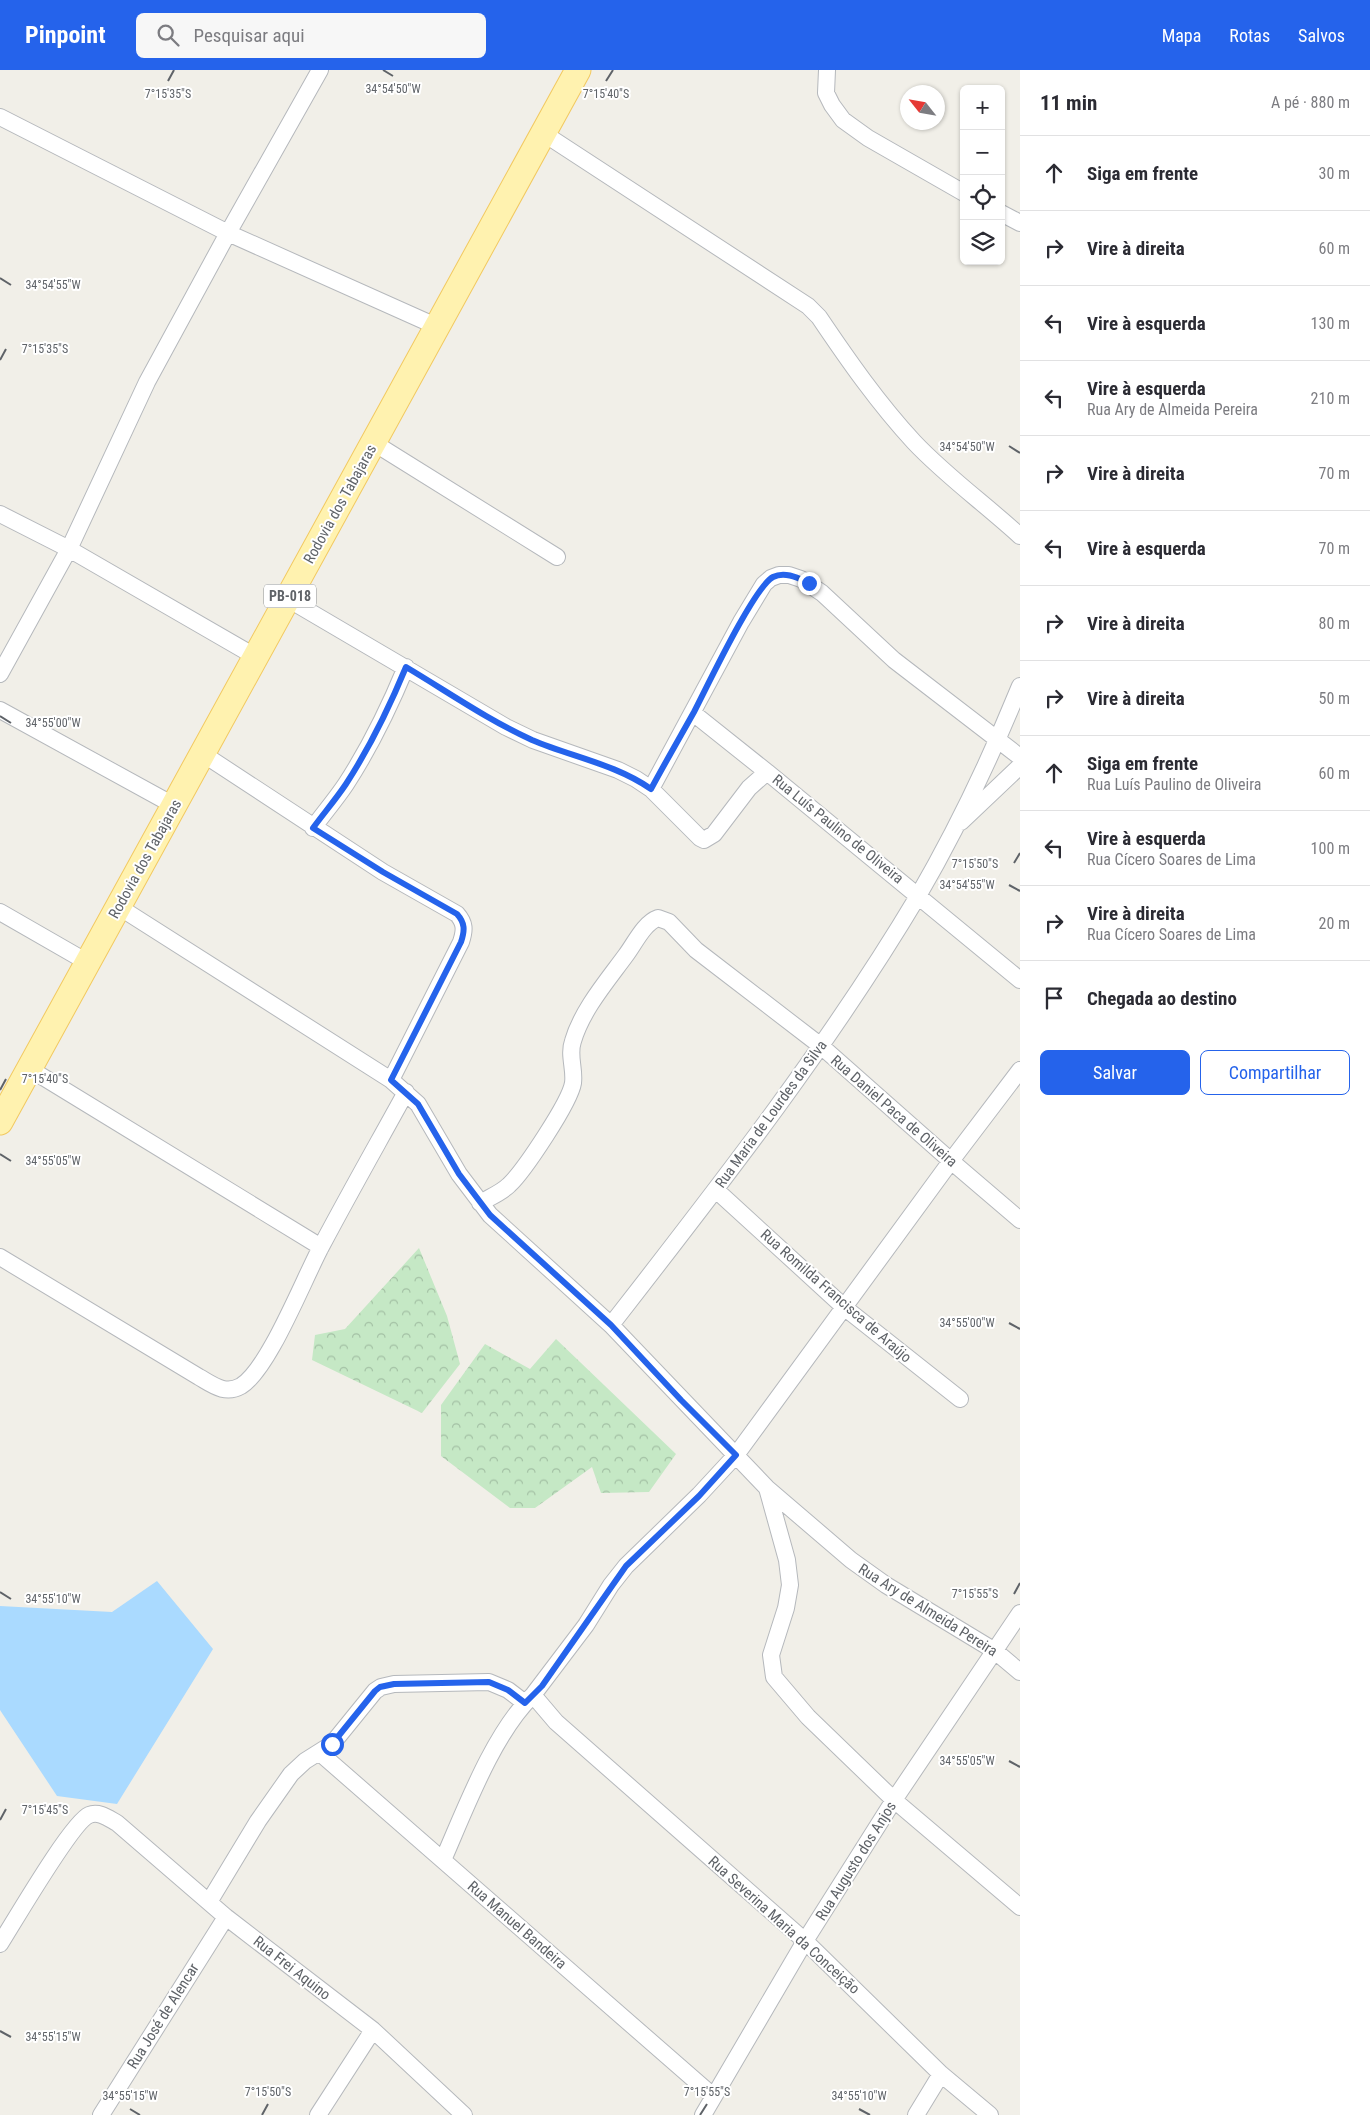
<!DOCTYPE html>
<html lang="pt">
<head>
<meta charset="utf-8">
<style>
	body { margin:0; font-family:"Roboto Condensed",sans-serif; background:#f7f7f7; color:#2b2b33 }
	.controls { position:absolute; right:15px; top:15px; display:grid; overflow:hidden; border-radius:8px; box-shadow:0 1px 4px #0004 }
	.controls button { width:45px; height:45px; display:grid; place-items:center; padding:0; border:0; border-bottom:1px solid #e1e1e2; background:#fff; color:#2b2b33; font:25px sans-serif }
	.compass { position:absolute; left:900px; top:15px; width:45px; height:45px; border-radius:50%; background:#fff; box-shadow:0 1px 4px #0004; rotate:301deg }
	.stop { position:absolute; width:15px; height:15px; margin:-11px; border:4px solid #2563eb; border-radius:50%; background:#fff }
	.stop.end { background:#2563eb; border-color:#fff; box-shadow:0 1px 5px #0008 }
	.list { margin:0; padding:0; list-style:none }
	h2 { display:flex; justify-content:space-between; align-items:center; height:65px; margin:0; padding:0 20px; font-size:21px }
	h2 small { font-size:16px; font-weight:400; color:#7c7c81 }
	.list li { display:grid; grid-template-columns:32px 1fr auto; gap:15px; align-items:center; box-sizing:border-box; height:75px; padding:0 20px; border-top:1px solid #e1e1e2 }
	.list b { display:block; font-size:19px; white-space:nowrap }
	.list p { margin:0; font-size:16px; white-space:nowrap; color:#7c7c81 }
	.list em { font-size:16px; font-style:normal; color:#7c7c81 }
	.actions { display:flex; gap:10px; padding:15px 20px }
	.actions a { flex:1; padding:11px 0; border:1px solid #2563eb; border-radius:8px; text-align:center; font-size:18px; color:#2563eb }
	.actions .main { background:#2563eb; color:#fff }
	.icon { flex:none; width:28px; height:28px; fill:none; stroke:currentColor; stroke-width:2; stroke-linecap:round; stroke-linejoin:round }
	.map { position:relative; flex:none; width:1020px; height:2045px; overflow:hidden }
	header { display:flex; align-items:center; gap:30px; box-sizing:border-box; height:70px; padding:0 25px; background:#2563eb; color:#fff }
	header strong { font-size:24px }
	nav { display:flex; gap:28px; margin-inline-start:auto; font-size:18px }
	.search { width:350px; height:45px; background:#f7f7f7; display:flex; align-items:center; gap:12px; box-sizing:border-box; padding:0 18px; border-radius:8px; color:#7c7c81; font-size:19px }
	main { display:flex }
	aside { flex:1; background:#fff }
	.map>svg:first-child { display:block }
</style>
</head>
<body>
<header>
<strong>Pinpoint</strong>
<div class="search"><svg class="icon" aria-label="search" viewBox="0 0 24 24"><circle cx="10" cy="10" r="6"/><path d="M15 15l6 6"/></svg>Pesquisar aqui</div>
<nav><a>Mapa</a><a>Rotas</a><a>Salvos</a></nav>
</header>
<main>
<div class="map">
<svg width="1020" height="2045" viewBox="0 0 1020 2045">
	<defs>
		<pattern id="forest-crowns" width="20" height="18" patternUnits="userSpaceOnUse" patternTransform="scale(1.25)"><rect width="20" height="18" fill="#c5e8c5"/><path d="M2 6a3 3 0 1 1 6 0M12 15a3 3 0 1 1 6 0" fill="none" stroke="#a3c0a4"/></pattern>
	</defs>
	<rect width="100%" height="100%" fill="#f1efe8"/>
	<!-- forest -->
	<path fill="url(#forest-crowns)" d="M 419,1178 L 447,1246 L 460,1294 L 422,1343 L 312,1290 L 315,1265 L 345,1259 Z
		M 556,1269 L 676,1384 L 649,1422 L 601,1423 L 592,1397 L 535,1438 L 510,1438 L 441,1386 L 441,1335 L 485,1274 L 530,1299 Z"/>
	<!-- water -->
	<path fill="#aadaff" d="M 157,1511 L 213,1579 L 117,1734 L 57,1726 L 0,1640 L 0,1536 L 112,1542 Z"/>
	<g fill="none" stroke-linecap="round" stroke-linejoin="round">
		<defs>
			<path id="minor" d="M 827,0 L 826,23 L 832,35 L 843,50 L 868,68 L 964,123
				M 0,47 L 228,163 L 438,257
				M 543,63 L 808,236 L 819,247 C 848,290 878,333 914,372 C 946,406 985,434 1020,466
				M 1001,143 L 1020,153
				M 374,373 L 557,487
				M 0,444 L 69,479 L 256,587
				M 288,529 L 506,657 L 533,670 L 618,700 L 636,709 L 651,719 L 700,768 L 704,770 L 714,764 L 749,718 L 767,702 L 1020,910
				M 0,604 L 69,479 L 147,312 L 228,163 L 320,0
				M 0,640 L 175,736
				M 693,643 L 767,702
				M 203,684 L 383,802 L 457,844 C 465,853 465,860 461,872 L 391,1010
				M 651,719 L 741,552 L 764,514 L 771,508 L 779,505 L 789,505 L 801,509 L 822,523 L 894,590 L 1020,687
				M 961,752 L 1020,696
				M 313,758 C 324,743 336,729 346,714 C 370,677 389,638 406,597
				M 119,837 L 391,1010 L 418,1034 L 459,1104 L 490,1145 L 611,1255 L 767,1418 L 851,1490 L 886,1515 L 995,1581 L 1020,1602
				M 0,842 L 87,892
				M 30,999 L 321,1177
				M 716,1120 L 845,1238 L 960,1329
				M 480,1133 C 490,1127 501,1123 509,1115 C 524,1101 570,1032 573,1013 C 575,999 568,985 573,971 C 582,940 607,911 626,885 C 635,873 644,853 658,848 L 669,852 L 696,880 L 821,976 L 951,1091 L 1020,1150
				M 0,1187 L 199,1307 C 213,1315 225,1325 241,1316 C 269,1299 304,1208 322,1175 C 349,1124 378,1073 406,1022
				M 611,1255 C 719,1116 828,977 918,826 C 957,759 991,687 1020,616
				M 767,1418 L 787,1490 L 790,1515 L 786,1538 L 771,1585 L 774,1607 L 808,1647 L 894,1730 L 1020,1837
				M 320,1683 L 713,2026
				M 443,1790 C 465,1740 493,1664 532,1626
				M 209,1832 L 258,1751 L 291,1704 L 305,1691 L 332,1674 L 375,1621 L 381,1617 L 394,1614 L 489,1612 L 508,1620 L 525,1633
				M 0,1874 C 14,1852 72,1752 89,1745 C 99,1741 108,1748 117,1753 L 226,1847 L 373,1960 L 464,2045
				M 101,2045 L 226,1847
				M 318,2045 L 373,1960
				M 703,2045 L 805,1871 L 894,1730 L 1020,1543
				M 916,2045 L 941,2004
				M 990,2045 L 941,2004 L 805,1871 L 556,1652 L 533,1625 L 586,1555 L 611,1515 L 626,1496 L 699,1425 L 736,1385 L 951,1091 L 1020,1000"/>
			<path id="primary" d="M 0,1052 L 578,0"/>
		</defs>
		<!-- minor casing -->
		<use href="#minor" stroke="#b5b8bc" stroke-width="18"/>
		<!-- primary casing -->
		<use href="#primary" stroke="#f2c960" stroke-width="27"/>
		<!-- minor -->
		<use href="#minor" stroke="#fff" stroke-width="16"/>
		<!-- primary -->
		<use href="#primary" stroke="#fff2af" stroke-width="25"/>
	</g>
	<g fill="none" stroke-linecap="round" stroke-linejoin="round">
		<!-- route -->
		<path stroke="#2563eb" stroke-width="6" d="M 332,1674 L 375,1621 L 380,1617 L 394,1614 L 489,1612 L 508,1620 L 525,1633 L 542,1616 L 626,1496 L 699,1426 L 736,1385 L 681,1330 L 611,1255 L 490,1145 L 459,1104 L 418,1034 L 391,1010 L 461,872 C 465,860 465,853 457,844 L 383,802 L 313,758 C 324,743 336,729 346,714 C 370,677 389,638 406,597 C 448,622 488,650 532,670 C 572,687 615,694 651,719 C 665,693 680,667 694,642 C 707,617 754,517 773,507 C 785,501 798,508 809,513"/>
	</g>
	<!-- ticks -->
	<path fill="none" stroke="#5f6368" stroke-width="2" d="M 383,0 L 393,6M 168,11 L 174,0M 606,11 L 613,0M 0,208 L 11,215M 0,290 L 6,279M 1009,376 L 1020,383M 0,646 L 11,653M 1014,793 L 1020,783M 1009,815 L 1020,821M 0,1020 L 6,1009M 0,1084 L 11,1091M 1009,1253 L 1020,1259M 0,1522 L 11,1529M 1014,1524 L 1020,1513M 1009,1691 L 1020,1697M 0,1750 L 6,1739M 0,1961 L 11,1967M 130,2039 L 140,2045M 859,2039 L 870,2045M 262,2045 L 268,2034M 700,2045 L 707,2034"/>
	<g text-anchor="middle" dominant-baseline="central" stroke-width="4" stroke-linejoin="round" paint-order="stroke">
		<!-- shield labels -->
		<rect fill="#fff" stroke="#8f9295" stroke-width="1" x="264" y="514.5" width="52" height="23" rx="4"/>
		<g font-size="14" font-weight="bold" fill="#5f6368">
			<text x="290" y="526">PB-018</text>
		</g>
		<!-- street labels -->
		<g font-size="15" fill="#5f6368" stroke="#fff">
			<text transform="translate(340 434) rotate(-61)">Rodovia dos Tabajaras</text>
			<text transform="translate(838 759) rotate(39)">Rua Luís Paulino de Oliveira</text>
			<text transform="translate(145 789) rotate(-61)">Rodovia dos Tabajaras</text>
			<text transform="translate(894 1041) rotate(41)">Rua Daniel Paca de Oliveira</text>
			<text transform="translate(771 1044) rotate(-54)">Rua Maria de Lourdes da Silva</text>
			<text transform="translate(836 1226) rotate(41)">Rua Romilda Francisca de Araújo</text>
			<text transform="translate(928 1540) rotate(32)">Rua Ary de Almeida Pereira</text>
			<text transform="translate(856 1791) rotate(-58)">Rua Augusto dos Anjos</text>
			<text transform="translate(517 1855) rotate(41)">Rua Manuel Bandeira</text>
			<text transform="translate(784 1855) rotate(42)">Rua Severina Maria da Conceição</text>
			<text transform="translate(292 1898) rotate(38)">Rua Frei Aquino</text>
			<text transform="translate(163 1946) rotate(-58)">Rua José de Alencar</text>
		</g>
	</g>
	<g font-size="12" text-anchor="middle" fill="#5f6368" stroke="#fff" stroke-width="4" stroke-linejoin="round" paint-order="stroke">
		<text x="393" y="23">34°54'50"W</text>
		<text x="168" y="28">7°15'35"S</text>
		<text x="606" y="28">7°15'40"S</text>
		<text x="53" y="219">34°54'55"W</text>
		<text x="45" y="283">7°15'35"S</text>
		<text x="967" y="381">34°54'50"W</text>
		<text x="53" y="657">34°55'00"W</text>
		<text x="975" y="798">7°15'50"S</text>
		<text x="967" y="819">34°54'55"W</text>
		<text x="45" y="1013">7°15'40"S</text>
		<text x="53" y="1095">34°55'05"W</text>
		<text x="967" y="1257">34°55'00"W</text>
		<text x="975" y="1528">7°15'55"S</text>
		<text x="53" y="1533">34°55'10"W</text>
		<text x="967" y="1695">34°55'05"W</text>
		<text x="45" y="1744">7°15'45"S</text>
		<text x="53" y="1971">34°55'15"W</text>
		<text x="268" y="2026">7°15'50"S</text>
		<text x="707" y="2026">7°15'55"S</text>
		<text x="130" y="2030">34°55'15"W</text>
		<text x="859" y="2030">34°55'10"W</text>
	</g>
</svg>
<div class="controls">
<button>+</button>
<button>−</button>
<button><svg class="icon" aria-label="locate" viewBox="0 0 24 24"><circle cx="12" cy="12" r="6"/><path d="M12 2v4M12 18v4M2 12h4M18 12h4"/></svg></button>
<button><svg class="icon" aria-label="layers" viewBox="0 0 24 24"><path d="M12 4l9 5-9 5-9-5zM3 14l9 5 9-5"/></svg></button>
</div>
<svg class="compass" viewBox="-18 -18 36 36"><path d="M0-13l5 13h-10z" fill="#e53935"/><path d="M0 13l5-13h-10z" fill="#7c7c81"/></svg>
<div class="stop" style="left:332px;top:1674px"></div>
<div class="stop end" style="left:809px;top:513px"></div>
</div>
<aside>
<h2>11 min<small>A pé · 880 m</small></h2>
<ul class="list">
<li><svg class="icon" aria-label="ahead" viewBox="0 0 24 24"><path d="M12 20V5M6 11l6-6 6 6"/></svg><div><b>Siga em frente</b></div><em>30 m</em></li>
<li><svg class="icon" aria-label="right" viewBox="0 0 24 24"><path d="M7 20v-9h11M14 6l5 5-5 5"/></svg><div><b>Vire à direita</b></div><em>60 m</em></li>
<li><svg class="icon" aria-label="left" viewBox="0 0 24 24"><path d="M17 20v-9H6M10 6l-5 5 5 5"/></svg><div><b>Vire à esquerda</b></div><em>130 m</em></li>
<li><svg class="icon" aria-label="left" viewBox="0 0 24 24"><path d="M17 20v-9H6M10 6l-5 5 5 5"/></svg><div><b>Vire à esquerda</b><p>Rua Ary de Almeida Pereira</p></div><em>210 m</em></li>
<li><svg class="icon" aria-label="right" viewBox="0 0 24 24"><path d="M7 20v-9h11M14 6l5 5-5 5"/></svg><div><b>Vire à direita</b></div><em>70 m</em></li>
<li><svg class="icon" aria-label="left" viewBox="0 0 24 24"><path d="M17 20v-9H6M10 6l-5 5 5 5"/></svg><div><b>Vire à esquerda</b></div><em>70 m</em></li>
<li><svg class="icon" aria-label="right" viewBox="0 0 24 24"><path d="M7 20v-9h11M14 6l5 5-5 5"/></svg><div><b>Vire à direita</b></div><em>80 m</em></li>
<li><svg class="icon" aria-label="right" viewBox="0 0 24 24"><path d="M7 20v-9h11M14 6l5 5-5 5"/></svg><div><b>Vire à direita</b></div><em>50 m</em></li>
<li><svg class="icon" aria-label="ahead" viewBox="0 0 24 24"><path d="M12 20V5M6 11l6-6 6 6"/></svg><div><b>Siga em frente</b><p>Rua Luís Paulino de Oliveira</p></div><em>60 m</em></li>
<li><svg class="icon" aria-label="left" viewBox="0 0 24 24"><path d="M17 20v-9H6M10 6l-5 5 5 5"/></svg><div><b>Vire à esquerda</b><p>Rua Cícero Soares de Lima</p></div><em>100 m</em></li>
<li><svg class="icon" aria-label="right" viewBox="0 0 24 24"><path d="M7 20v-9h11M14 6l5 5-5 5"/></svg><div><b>Vire à direita</b><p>Rua Cícero Soares de Lima</p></div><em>20 m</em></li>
<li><svg class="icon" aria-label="arrive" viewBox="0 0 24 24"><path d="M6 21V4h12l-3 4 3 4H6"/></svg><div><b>Chegada ao destino</b></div></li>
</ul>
<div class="actions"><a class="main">Salvar</a><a>Compartilhar</a></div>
</aside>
</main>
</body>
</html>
